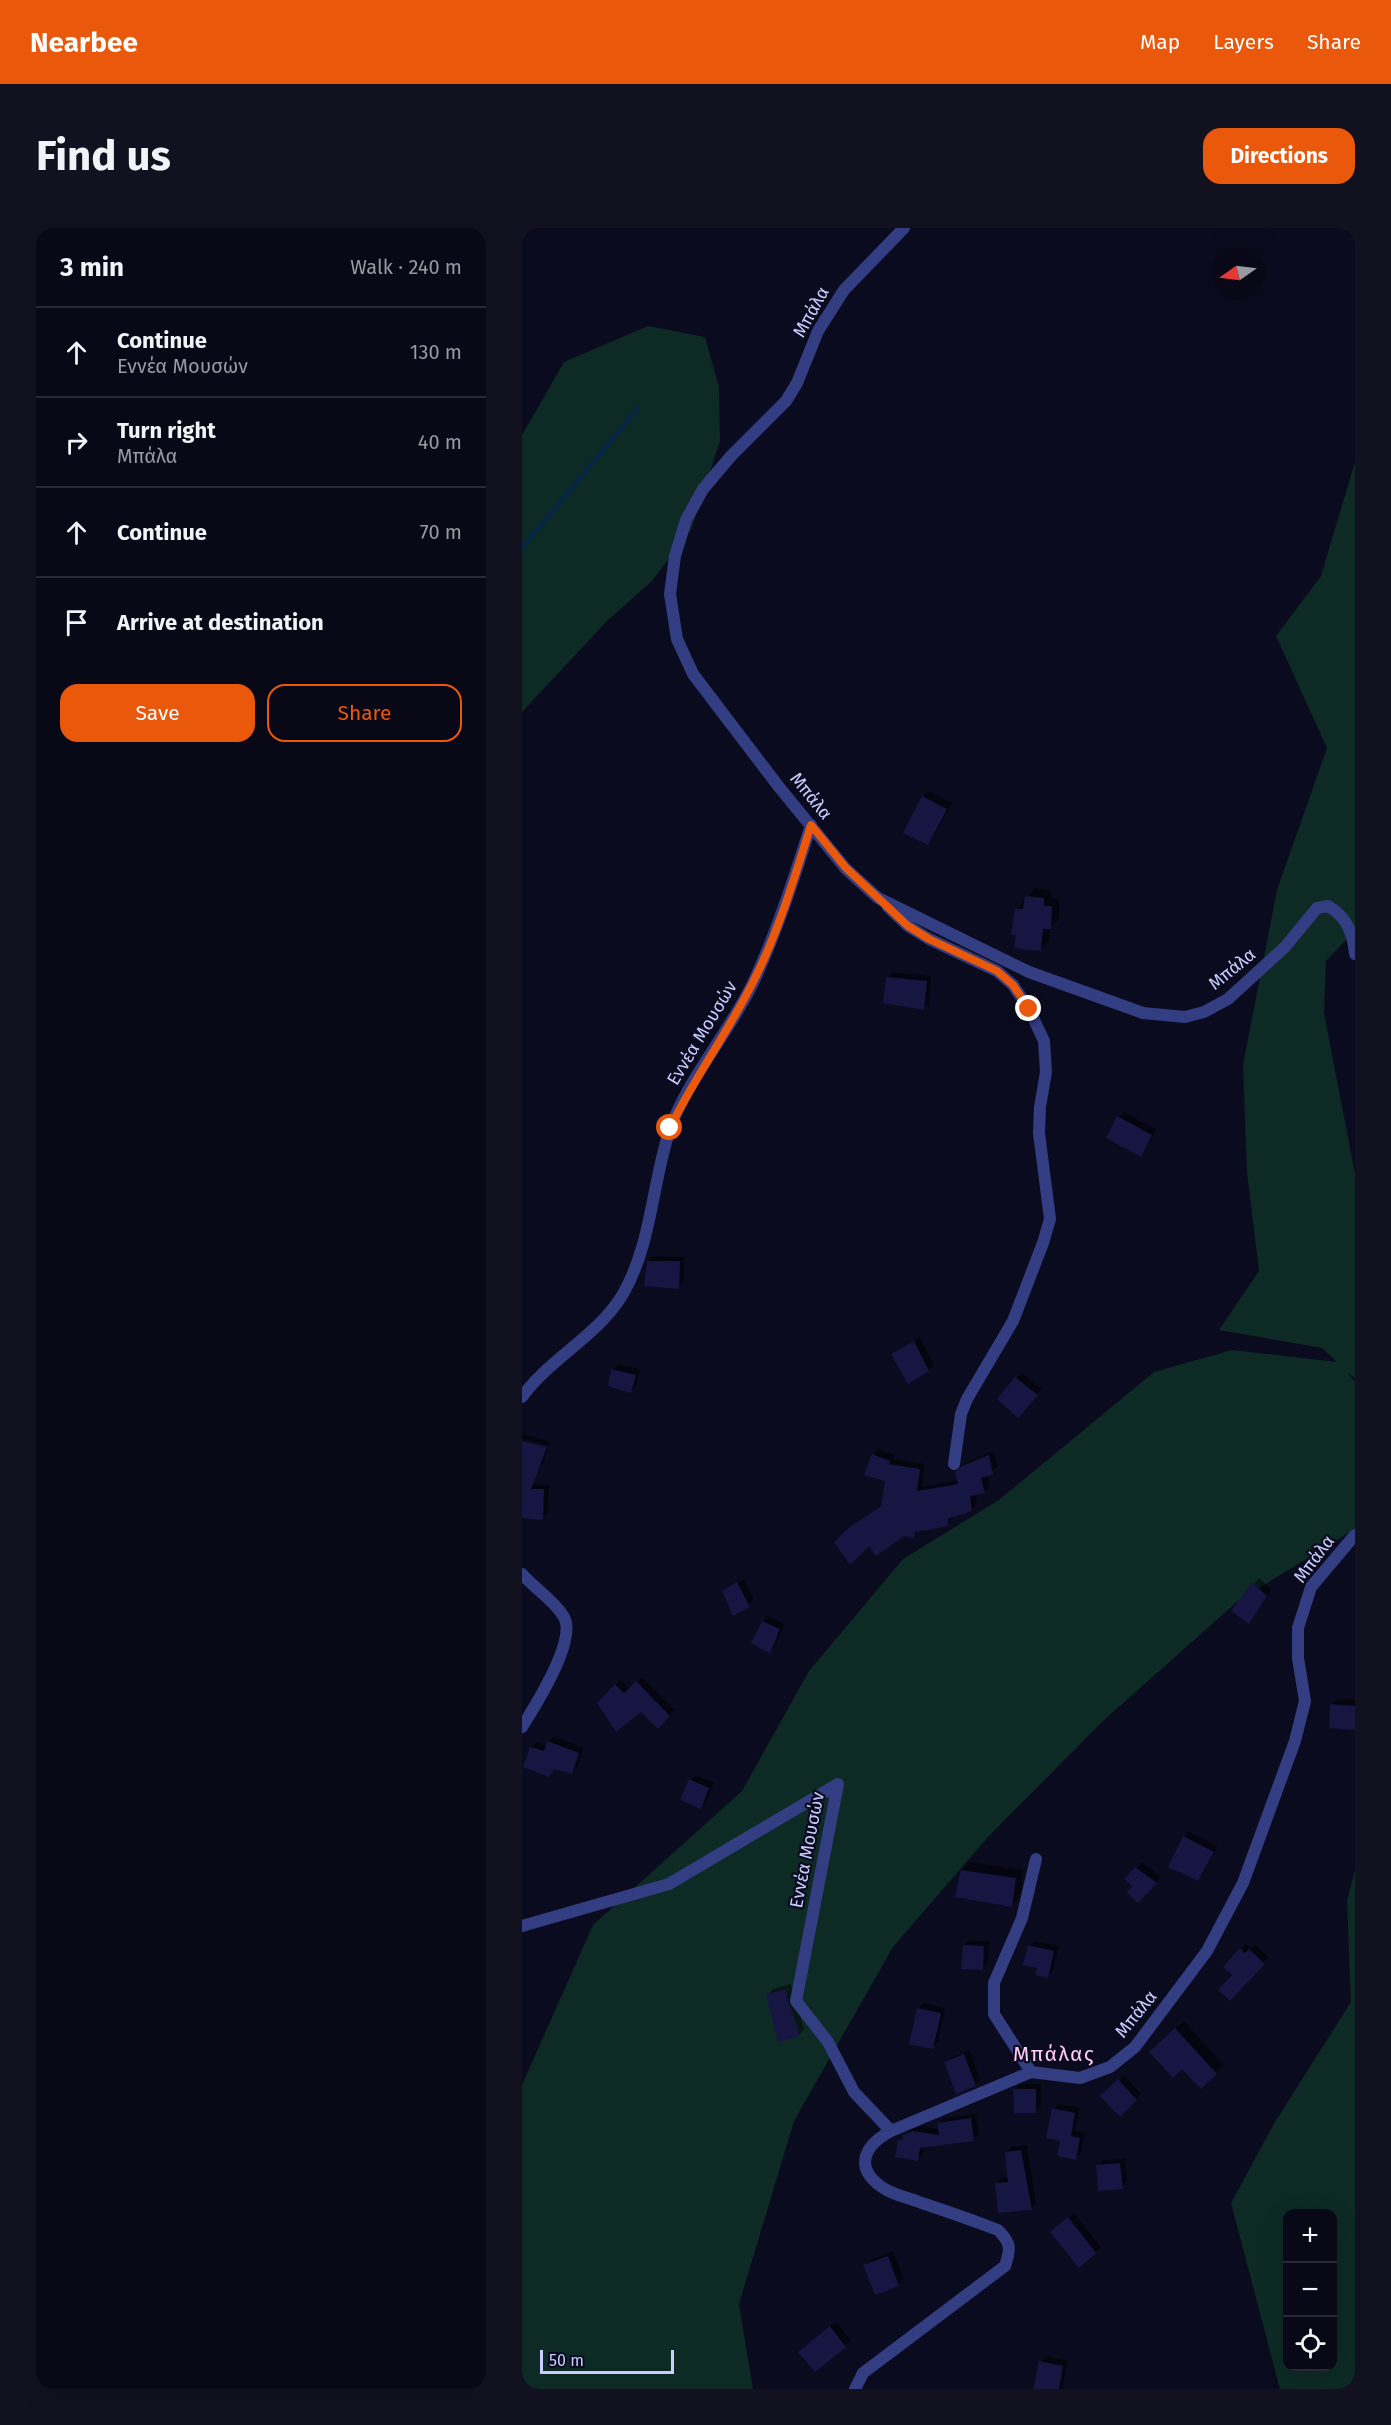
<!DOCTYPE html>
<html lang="en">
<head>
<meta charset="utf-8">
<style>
	body { margin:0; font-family:"Fira Sans",sans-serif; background:#111120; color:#f1f3f6 }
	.controls { position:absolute; right:18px; bottom:18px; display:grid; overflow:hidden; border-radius:12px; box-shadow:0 6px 24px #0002 }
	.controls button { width:54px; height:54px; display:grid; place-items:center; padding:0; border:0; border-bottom:2px solid #292936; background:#080817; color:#f1f3f6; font:30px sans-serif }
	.compass { position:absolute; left:689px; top:18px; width:54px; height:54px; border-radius:50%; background:#080817; box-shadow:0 6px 24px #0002; rotate:256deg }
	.scale { position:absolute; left:18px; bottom:15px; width:134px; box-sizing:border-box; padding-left:6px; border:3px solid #c9ccff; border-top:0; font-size:16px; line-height:21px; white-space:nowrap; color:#c9ccff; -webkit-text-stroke:4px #0b0b1f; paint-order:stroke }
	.stop { position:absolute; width:18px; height:18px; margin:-14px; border:4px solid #ea580c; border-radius:50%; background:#fff }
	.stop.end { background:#ea580c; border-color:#fff; box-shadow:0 2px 6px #0008 }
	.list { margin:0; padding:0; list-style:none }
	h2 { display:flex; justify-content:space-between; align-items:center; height:78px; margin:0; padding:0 24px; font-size:26px }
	h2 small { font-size:20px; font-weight:400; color:#989aa1 }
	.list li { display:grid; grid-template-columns:39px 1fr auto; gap:18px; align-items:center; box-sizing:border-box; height:90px; padding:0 24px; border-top:2px solid #292936 }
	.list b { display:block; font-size:22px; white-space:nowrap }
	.list p { margin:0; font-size:20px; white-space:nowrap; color:#989aa1 }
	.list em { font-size:20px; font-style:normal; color:#989aa1 }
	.actions { display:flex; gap:12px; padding:18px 24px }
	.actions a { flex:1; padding:14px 0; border:2px solid #ea580c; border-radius:18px; text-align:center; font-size:21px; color:#ea580c }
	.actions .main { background:#ea580c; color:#fff }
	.icon { flex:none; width:33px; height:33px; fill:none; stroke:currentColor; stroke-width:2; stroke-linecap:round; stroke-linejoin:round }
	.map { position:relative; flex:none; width:833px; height:2161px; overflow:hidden; border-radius:18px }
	header { display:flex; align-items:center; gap:36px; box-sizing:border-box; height:84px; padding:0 30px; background:#ea580c; color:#fff }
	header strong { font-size:28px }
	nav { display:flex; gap:33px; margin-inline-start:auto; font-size:21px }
	.intro { display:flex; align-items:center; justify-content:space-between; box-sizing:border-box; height:144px; padding:0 36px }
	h1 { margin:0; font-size:42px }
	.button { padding:15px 27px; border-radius:18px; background:#ea580c; color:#fff; font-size:21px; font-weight:700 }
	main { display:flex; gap:36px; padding:0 36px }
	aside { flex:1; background:#080817; border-radius:18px; box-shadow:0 6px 24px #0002 }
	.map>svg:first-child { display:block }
</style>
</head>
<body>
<header>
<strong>Nearbee</strong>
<nav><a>Map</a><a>Layers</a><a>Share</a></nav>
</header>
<div class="intro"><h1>Find us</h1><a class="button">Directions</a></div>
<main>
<aside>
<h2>3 min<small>Walk · 240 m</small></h2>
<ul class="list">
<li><svg class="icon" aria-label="ahead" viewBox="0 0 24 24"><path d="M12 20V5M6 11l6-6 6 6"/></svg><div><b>Continue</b><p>Εννέα Μουσών</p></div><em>130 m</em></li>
<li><svg class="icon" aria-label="right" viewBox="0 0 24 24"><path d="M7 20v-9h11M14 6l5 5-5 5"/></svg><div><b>Turn right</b><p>Μπάλα</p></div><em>40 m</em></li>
<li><svg class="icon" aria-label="ahead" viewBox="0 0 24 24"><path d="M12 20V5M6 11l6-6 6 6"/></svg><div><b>Continue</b></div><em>70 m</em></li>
<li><svg class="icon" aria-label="arrive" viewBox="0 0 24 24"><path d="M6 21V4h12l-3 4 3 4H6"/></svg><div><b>Arrive at destination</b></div></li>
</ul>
<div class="actions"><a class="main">Save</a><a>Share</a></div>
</aside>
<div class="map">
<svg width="833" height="2161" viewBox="0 0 833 2161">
	<rect width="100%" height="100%" fill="#0b0b1f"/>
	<!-- green -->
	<path fill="#0d2a24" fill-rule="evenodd" d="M 126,98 L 183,109 L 197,159 L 198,213 L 169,302 L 129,354 L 85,393 L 0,484 L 0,207 L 42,134 Z
		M 833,234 L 833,703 L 804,733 L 802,785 L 833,946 L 833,1150 L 825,1144 L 833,1154 L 833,1301 L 716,1373 L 581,1493 L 466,1609 L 371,1719 L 272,1893 L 217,2076 L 231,2161 L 0,2161 L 0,1857 L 71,1697 L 220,1563 L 287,1443 L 381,1331 L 477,1272 L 632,1144 L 710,1122 L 815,1134 L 800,1120 L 697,1102 L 737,1043 L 725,944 L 721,837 L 755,662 L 805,520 L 754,408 L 799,348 Z
		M 833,1642 L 833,2161 L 758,2161 L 709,1975 L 753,1894 L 829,1774 L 825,1673 ZM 766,1986 L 810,1986 L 810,2138 L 766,2138 Z"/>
	<!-- shadow -->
	<path fill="#0007" d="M 407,563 L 430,575 L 411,610 L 406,616 L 383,604 L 402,568 Z
		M 513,660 L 530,662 L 529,670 L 537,671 L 537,691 L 528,700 L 527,713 L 518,722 L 494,682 Z
		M 371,744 L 409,748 L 407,775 L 401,780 L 366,749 Z
		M 602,884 L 634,901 L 624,922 L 619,927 L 597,889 Z
		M 132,1028 L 162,1029 L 162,1054 L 156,1059 L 126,1033 Z
		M 398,1109 L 412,1137 L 406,1142 L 371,1126 Z
		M 96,1136 L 118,1141 L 114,1158 L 108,1163 L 91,1142 Z
		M 500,1145 L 520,1161 L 501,1182 L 494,1150 Z
		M 0,1206 L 29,1214 L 27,1218 L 0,1211 Z
		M 0,1214 L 26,1221 L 21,1236 L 15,1242 L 0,1236 Z
		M 356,1221 L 373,1227 L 371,1231 L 403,1236 L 400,1259 L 436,1252 L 440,1239 L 447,1233 L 472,1223 L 476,1239 L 465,1246 L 468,1258 L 463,1264 L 453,1265 L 455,1276 L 450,1282 L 431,1288 L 431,1291 L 425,1297 L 397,1302 L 391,1309 L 381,1306 L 348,1315 L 313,1314 L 336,1293 L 361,1276 L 365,1252 L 351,1227 Z
		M 0,1255 L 27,1257 L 26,1285 L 21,1290 L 0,1289 Z
		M 737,1350 L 750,1362 L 727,1394 L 711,1382 Z
		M 222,1351 L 232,1372 L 211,1386 L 201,1363 Z
		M 246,1388 L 263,1396 L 253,1419 L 248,1424 L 241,1394 Z
		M 120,1449 L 153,1482 L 136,1498 L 120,1482 L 77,1475 L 99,1452 L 108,1461 Z
		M 815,1471 L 833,1472 L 833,1500 L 810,1477 Z
		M 31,1508 L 62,1520 L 55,1539 L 50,1544 L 33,1540 L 26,1547 L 9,1519 L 15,1514 L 25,1518 Z
		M 174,1547 L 192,1555 L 184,1574 L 178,1579 L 168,1552 Z
		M 667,1604 L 696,1618 L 681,1646 L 675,1651 L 662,1609 Z
		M 448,1634 L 501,1642 L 498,1669 L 490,1677 L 440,1642 Z
		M 620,1634 L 639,1649 L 616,1673 L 613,1658 L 604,1651 Z
		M 448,1712 L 467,1713 L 466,1735 L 460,1741 L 442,1717 Z
		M 513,1713 L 537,1718 L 531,1743 L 526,1748 L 516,1739 L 507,1718 Z
		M 724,1716 L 729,1721 L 733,1717 L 747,1729 L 708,1771 L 712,1747 L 703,1739 Z
		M 269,1756 L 271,1770 L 275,1776 L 282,1801 L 277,1807 L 246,1767 L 251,1761 Z
		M 402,1775 L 423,1780 L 416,1814 L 410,1820 L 396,1780 Z
		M 662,1793 L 702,1837 L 679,1859 L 637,1816 Z
		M 448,1822 L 458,1852 L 453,1857 L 424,1834 L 430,1829 Z
		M 602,1847 L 619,1866 L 598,1887 L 580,1868 Z
		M 498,1856 L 519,1856 L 519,1878 L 513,1883 L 493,1862 Z
		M 537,1876 L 558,1880 L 553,1903 L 563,1905 L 559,1925 L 553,1930 L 540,1911 L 532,1881 Z
		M 454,1886 L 457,1906 L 452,1911 L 403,1918 L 401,1926 L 396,1931 L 377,1912 L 388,1902 L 398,1898 L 418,1901 L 417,1895 L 422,1890 Z
		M 505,1917 L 514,1976 L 509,1981 L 474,1956 L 480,1950 L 487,1949 L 484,1925 L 490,1919 Z
		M 603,1930 L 605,1954 L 600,1959 L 575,1938 L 581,1932 Z
		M 552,1985 L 579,2019 L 573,2024 L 536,1999 Z
		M 371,2023 L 382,2051 L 376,2056 L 343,2038 L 348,2032 Z
		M 314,2094 L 329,2112 L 293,2142 L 284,2119 Z
		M 524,2128 L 546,2133 L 540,2161 L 513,2161 L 519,2134 Z"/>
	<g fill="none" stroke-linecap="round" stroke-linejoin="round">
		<!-- stream -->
		<path stroke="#072642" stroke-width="5" d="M 0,320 L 116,180"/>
	</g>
	<!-- building -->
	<path fill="#171542" d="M 400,568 L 425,581 L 406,617 L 381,605 Z
		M 503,668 L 522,670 L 522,678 L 530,678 L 529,701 L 521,701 L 519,723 L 492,720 L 494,708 L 489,706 L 493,681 L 501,681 Z
		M 364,749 L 405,753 L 402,782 L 361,775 Z
		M 595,888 L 630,907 L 619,929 L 584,910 Z
		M 125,1033 L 158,1033 L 157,1061 L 122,1058 Z
		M 392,1113 L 407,1143 L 386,1156 L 369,1126 Z
		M 89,1141 L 114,1147 L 109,1165 L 86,1158 Z
		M 493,1149 L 516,1167 L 496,1190 L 475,1171 Z
		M 0,1213 L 25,1219 L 9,1261 L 22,1261 L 21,1292 L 0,1290 Z
		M 350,1226 L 368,1233 L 367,1236 L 398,1241 L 395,1263 L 436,1256 L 433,1244 L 440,1238 L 467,1227 L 471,1246 L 459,1250 L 463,1265 L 448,1268 L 450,1283 L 426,1291 L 426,1298 L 393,1304 L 392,1310 L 382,1308 L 354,1328 L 347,1318 L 328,1337 L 312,1314 L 329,1298 L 359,1278 L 363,1253 L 342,1247 Z
		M 215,1354 L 228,1379 L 211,1388 L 200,1363 Z
		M 730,1354 L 745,1368 L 727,1396 L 709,1383 Z
		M 240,1393 L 258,1401 L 248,1426 L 229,1415 Z
		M 114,1453 L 148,1488 L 136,1501 L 119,1484 L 94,1504 L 75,1475 L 93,1456 L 102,1465 Z
		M 808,1476 L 833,1478 L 833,1502 L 807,1500 Z
		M 25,1513 L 57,1525 L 50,1546 L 32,1541 L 27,1549 L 1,1539 L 8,1519 L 22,1523 Z
		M 167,1551 L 187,1560 L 179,1581 L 158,1572 Z
		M 661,1608 L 692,1624 L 676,1653 L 646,1639 Z
		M 613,1639 L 635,1655 L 616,1675 L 605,1665 L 610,1658 L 602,1651 Z
		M 439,1642 L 494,1650 L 490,1679 L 433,1669 Z
		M 441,1717 L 462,1718 L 461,1742 L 439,1741 Z
		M 506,1717 L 532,1723 L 526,1750 L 513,1747 L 515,1740 L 501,1737 Z
		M 718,1720 L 723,1725 L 727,1721 L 743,1736 L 708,1773 L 696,1762 L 710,1747 L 701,1739 Z
		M 264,1761 L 266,1775 L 270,1782 L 278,1808 L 256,1814 L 244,1766 Z
		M 395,1780 L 419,1785 L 411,1821 L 387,1816 Z
		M 653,1800 L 695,1846 L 679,1861 L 660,1841 L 651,1850 L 627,1824 Z
		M 442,1826 L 454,1858 L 434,1866 L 422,1834 Z
		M 596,1851 L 615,1872 L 598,1889 L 578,1868 Z
		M 491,1861 L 514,1861 L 514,1885 L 492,1885 Z
		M 530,1880 L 553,1885 L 549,1908 L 558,1910 L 554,1932 L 535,1928 L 538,1913 L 524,1910 Z
		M 449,1890 L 452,1913 L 398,1920 L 396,1933 L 373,1929 L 376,1911 L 380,1912 L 381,1907 L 391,1903 L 417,1907 L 415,1895 Z
		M 499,1922 L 510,1982 L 476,1985 L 473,1955 L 486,1954 L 483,1924 Z
		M 598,1935 L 601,1961 L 576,1963 L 574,1937 Z
		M 546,1989 L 574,2025 L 557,2040 L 528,2004 Z
		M 366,2028 L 377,2058 L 353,2067 L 341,2037 Z
		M 308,2098 L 324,2119 L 293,2144 L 276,2124 Z
		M 517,2133 L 541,2138 L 537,2161 L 511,2161 Z"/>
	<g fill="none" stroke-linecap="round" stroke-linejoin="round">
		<!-- minor -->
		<path stroke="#323d82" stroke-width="12" d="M 382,0 L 322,62 L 296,103 L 275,155 L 264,173 L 209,228 L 181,261 L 164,292 L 153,328 L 148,366 L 155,411 L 171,446 L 257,559 L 324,641 L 356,670 L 507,744 L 621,785 L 663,789 L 682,784 L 706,771 L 763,719 L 795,680 L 806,678 C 825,689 831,705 833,726
			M 366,679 L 386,698 L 407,711 L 475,743 L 491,757 L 507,781 L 522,813 L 524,844 L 518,879 L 517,905 L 528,991 L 521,1015 L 491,1093 L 445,1171 L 439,1186 L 432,1236
			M 0,1169 C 28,1130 76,1108 101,1066 C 130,1015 130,955 148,901 C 165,852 208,803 231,755 C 255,704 272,650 289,597
			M 0,1346 C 13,1361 32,1372 42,1389 C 55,1413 13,1478 0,1499
			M 0,1698 L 147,1656 L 316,1556 L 274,1773 L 306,1814 L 332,1864 L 369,1903
			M 509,1844 L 472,1786 L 472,1755 L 500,1690 L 514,1631
			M 333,2161 L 341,2145 L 483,2038 C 489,2020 489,2015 476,2002 C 450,1992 424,1983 397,1974 C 387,1970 372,1967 363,1961 C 331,1941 341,1918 369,1903 L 509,1844 L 558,1850 L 588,1839 L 613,1819 L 685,1723 L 721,1655 L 773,1513 L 783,1473 L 776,1430 L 776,1400 L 789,1359 L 833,1307"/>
	</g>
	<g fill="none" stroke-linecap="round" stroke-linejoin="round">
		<!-- route -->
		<path stroke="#ea580c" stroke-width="8" d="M 148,900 C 172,850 205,806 230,756 C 256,706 272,651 289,597 L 324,640 L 386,698 L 407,711 L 475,743 L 491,757 L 507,781"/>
	</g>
	<g text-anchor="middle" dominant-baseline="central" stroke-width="4.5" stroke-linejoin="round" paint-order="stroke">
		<!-- street labels -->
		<g font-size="18" fill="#c9ccff" stroke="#0b0b1f">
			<text transform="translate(289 84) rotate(-61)">Μπάλα</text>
			<text transform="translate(289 568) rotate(51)">Μπάλα</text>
			<text transform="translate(710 741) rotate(-39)">Μπάλα</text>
			<text transform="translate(180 805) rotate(-59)">Εννέα Μουσών</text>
			<text transform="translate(792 1331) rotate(-53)">Μπάλα</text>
			<text transform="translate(285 1622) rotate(-79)">Εννέα Μουσών</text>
			<text transform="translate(614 1786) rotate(-51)">Μπάλα</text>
		</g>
		<!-- quarter labels -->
		<g font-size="21" letter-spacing="1.5" fill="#ffcbf5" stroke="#0b0b1f">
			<text x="532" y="1826">Μπάλας</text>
		</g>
	</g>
</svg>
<div class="controls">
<button>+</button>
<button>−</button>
<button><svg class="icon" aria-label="locate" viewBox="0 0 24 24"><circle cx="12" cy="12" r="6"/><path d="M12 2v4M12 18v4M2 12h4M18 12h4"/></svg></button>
</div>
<svg class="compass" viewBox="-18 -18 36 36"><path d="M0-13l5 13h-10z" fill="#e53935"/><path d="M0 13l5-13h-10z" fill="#989aa1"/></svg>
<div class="scale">50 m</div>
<div class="stop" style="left:148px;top:900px"></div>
<div class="stop end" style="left:507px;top:781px"></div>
</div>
</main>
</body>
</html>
